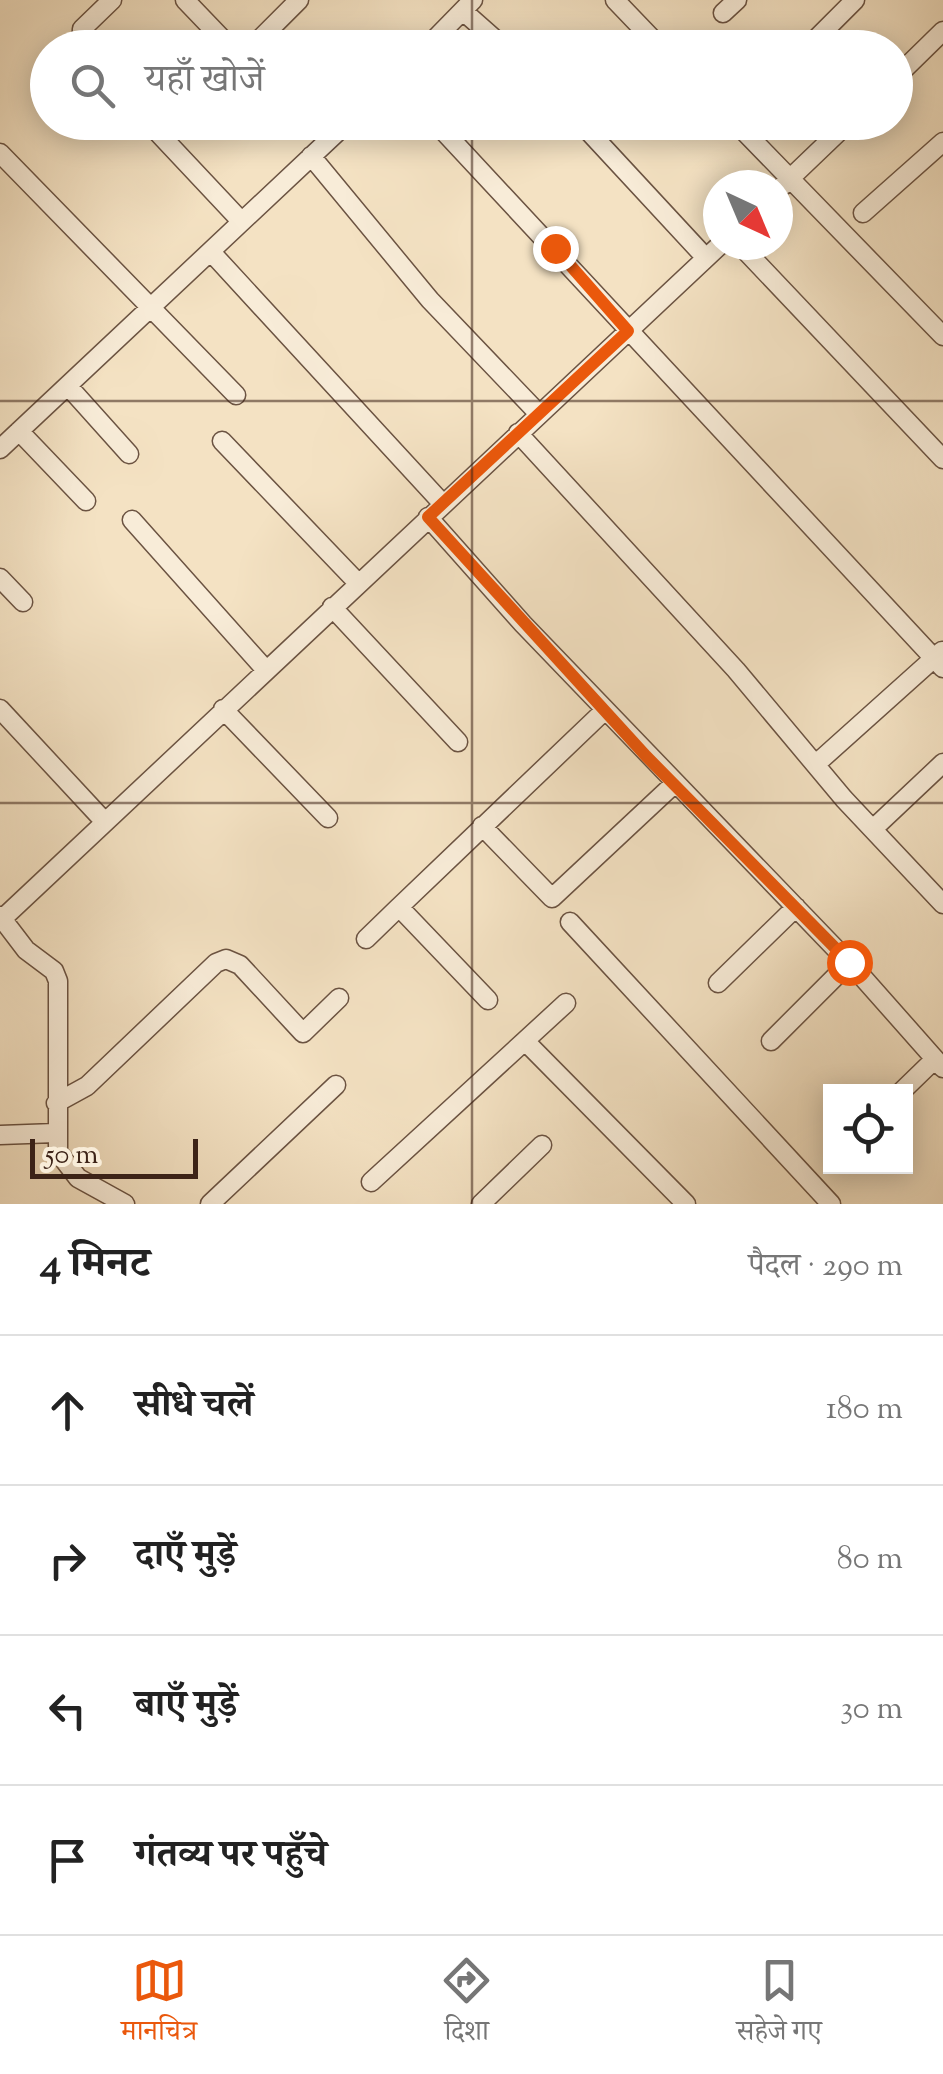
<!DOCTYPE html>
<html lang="hi">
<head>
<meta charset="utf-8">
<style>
	body { margin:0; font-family:"Sorts Mill Goudy","Noto Serif Devanagari",serif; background:#f2f2f2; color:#222 }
	.controls { position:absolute; right:30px; bottom:30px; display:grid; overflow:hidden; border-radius:0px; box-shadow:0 5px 25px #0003 }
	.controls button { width:90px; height:90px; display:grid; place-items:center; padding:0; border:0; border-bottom:2px solid #e0e0e0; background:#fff; color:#222; font:50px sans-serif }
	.compass { position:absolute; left:703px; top:170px; width:90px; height:90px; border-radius:50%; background:#fff; box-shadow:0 5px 25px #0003; rotate:136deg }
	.scale { position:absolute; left:30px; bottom:25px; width:168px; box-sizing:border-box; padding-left:10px; border:5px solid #3d2317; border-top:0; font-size:28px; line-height:35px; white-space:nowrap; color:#3d2317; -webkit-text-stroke:8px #f8ecd8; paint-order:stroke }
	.stop { position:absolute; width:30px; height:30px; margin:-22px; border:8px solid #ea580c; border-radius:50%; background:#fff }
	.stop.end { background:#ea580c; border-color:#fff; box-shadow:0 2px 10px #0008 }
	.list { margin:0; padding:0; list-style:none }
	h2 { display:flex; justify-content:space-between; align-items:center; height:130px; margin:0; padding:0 40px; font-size:42px }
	h2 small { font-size:32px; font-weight:400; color:#767676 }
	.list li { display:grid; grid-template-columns:65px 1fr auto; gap:30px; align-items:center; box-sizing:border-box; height:150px; padding:0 40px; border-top:2px solid #e0e0e0 }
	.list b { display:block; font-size:38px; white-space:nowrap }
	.list em { font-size:32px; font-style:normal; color:#767676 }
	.icon { flex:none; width:55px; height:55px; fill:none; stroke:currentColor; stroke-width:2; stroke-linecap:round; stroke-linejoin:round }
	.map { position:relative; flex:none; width:943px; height:1204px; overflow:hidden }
	.search { position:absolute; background:#fff; box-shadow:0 5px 25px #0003; left:30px; right:30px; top:30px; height:110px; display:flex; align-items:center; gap:25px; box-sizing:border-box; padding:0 35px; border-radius:55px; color:#767676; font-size:38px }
	.sheet { height:730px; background:#fff }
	nav { display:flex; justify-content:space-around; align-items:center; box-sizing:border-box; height:140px; border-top:2px solid #e0e0e0; background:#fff; font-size:28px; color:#767676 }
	nav a { display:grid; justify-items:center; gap:5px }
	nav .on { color:#ea580c }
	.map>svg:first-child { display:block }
</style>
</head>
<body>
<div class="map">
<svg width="943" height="1204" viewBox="0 0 943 1204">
	<rect width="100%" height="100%" fill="#f4e2c3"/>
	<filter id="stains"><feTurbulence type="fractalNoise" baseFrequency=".002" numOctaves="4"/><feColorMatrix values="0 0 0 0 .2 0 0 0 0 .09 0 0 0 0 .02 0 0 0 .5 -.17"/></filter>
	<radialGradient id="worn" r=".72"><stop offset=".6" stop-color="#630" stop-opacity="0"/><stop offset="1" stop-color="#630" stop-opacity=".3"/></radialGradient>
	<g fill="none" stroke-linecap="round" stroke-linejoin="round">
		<defs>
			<path id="minor" d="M 185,0 L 231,48
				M 615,0 L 661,48
				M 463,11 L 505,48
				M 723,13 L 737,0
				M 81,48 L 82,29 L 112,0
				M 251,48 L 299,0
				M 426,48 L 473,0
				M 807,48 L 855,0
				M 896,77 L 943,31
				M 148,122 L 241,221
				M 435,122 L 943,668
				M 580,122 L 706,258
				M 735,122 L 943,336
				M 0,153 L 236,395
				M 311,156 L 430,300 L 539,414
				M 778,190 L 849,122
				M 863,213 L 943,142
				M 740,245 L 943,459
				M 211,252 L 443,504
				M 68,386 L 129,454
				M 19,431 L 86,501
				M 518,433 L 736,670 L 844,799 L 943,904
				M 222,441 L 358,583
				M 0,449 L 348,122
				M 428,517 L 523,624 L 858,972 L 943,1068
				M 132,520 L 265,669
				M 0,578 L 23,602
				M 332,607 L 458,742
				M 0,709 L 104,821
				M 223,709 L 328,818
				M 816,764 L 942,651
				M 482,826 L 552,898 L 674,784
				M 873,829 L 943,763
				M 399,907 L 604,711
				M 0,916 L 26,950 L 54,971 L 58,981 L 58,1152 L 78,1178 L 125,1204
				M 0,921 L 720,245
				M 570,922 L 831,1204
				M 366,939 L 399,907 L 488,1000
				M 718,983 L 796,907
				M 525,1041 L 686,1204
				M 771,1041 L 849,963
				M 901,1092 L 935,1059
				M 56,1103 L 87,1086 L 216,963 L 226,959 L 240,965 L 303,1033 L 339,998
				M 0,1135 L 55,1133
				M 371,1182 L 566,1003
				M 210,1204 L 336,1085
				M 481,1204 L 542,1145"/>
		</defs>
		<!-- minor casing -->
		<use href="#minor" stroke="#6b5342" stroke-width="21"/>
		<!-- minor -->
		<use href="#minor" stroke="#f8ecd8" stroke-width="18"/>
	</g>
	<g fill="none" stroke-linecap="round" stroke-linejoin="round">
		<!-- route -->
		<path stroke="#ea580c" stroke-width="12" d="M 555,248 L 628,331 L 428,517 L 646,756 L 849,962"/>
	</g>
	<!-- grid -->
	<path fill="none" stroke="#3d2317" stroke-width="2.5" stroke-opacity="0.55" d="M 472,0 L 472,48M 472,122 L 472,1204M 0,401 L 943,401M 0,803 L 943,803"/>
	<rect width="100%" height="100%" filter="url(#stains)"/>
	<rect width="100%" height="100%" fill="url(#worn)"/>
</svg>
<div class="controls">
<button><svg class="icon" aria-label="locate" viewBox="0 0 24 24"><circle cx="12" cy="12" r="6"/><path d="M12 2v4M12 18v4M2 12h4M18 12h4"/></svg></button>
</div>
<svg class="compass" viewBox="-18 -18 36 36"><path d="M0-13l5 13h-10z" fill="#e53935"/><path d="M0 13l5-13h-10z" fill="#767676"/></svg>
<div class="scale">50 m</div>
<div class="stop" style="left:849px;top:962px"></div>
<div class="stop end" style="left:555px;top:248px"></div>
<div class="search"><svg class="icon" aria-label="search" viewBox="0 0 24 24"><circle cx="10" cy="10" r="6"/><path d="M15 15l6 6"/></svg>यहाँ खोजें</div>
</div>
<section class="sheet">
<h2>4 मिनट<small>पैदल · 290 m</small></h2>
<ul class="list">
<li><svg class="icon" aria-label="ahead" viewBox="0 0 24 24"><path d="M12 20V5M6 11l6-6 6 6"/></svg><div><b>सीधे चलें</b></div><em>180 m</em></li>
<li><svg class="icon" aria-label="right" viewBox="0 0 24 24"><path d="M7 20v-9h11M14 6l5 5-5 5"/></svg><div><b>दाएँ मुड़ें</b></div><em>80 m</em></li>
<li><svg class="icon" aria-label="left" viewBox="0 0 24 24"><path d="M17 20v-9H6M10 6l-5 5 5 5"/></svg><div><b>बाएँ मुड़ें</b></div><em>30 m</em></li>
<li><svg class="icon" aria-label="arrive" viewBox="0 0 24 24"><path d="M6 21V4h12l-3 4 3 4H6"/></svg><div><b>गंतव्य पर पहुँचे</b></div></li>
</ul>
</section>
<nav>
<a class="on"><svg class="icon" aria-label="map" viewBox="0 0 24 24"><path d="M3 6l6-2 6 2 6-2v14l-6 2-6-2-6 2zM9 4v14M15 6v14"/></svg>मानचित्र</a>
<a><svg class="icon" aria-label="directions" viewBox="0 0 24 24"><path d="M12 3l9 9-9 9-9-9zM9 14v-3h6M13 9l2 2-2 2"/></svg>दिशा</a>
<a><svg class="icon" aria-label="saved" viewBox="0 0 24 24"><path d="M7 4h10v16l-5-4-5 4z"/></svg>सहेजे गए</a>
</nav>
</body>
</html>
